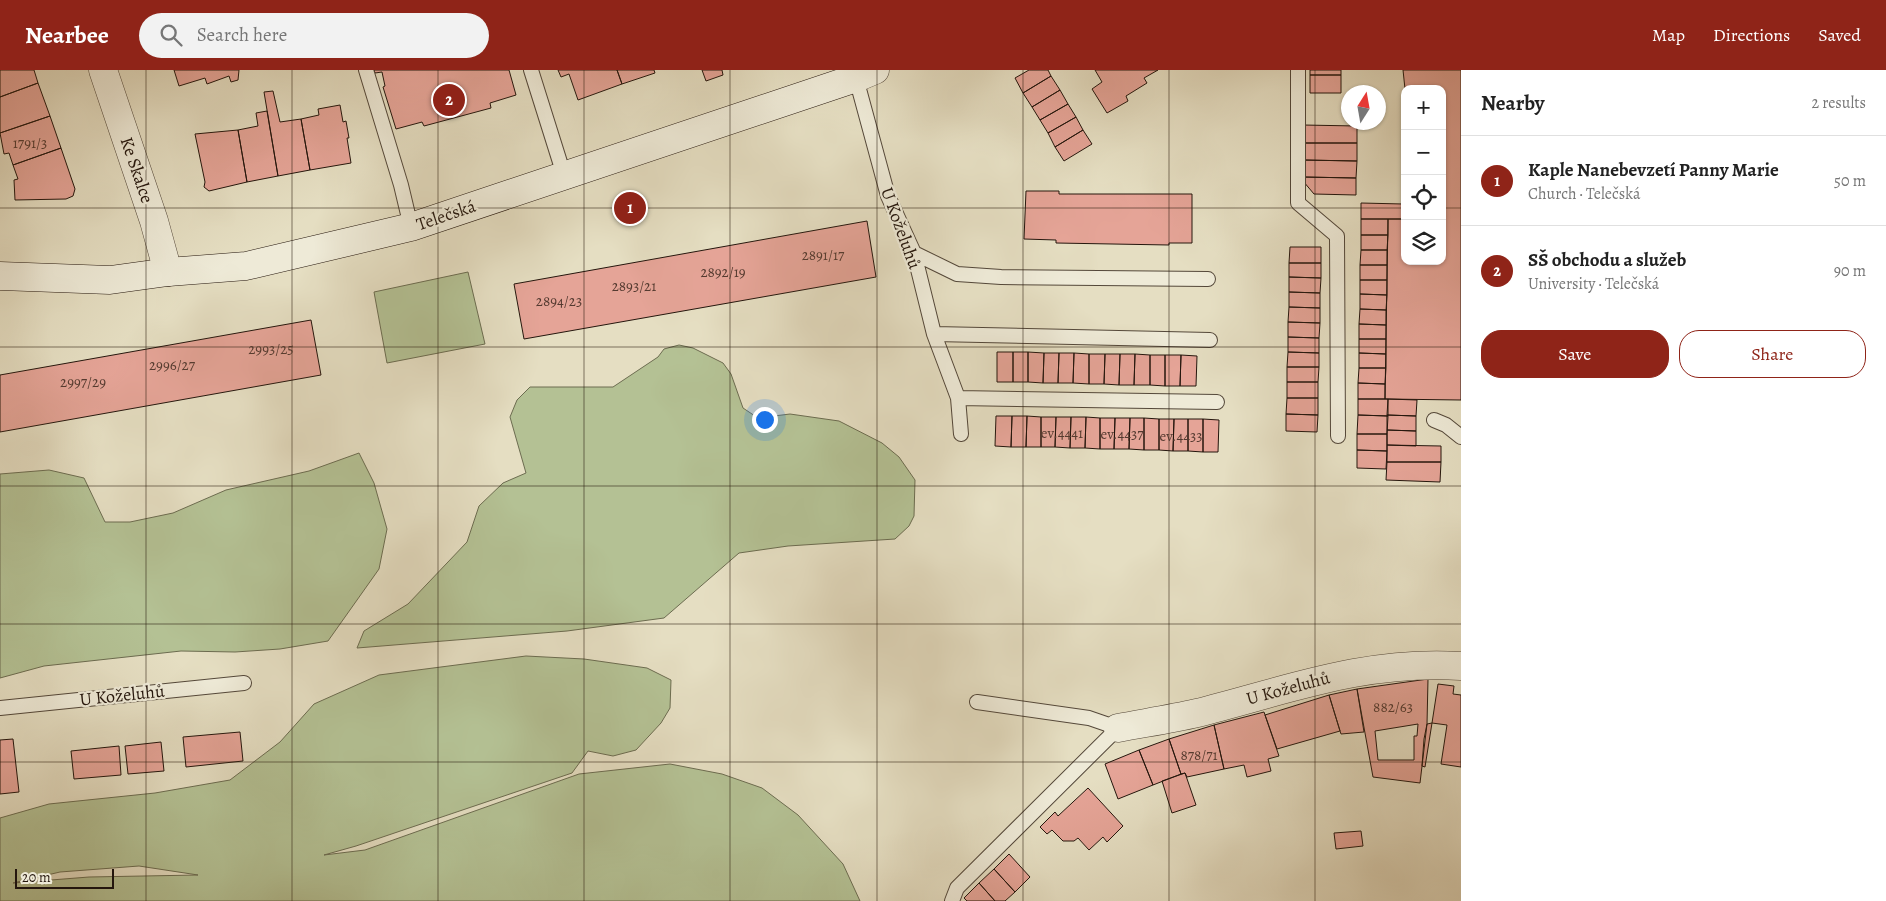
<!DOCTYPE html>
<html lang="en">
<head>
<meta charset="utf-8">
<style>
	body { margin:0; font-family:Alegreya,serif; background:#f2f2f2; color:#222 }
	.controls { position:absolute; right:15px; top:15px; display:grid; overflow:hidden; border-radius:10px; box-shadow:0 1px 4px #0004 }
	.controls button { width:45px; height:45px; display:grid; place-items:center; padding:0; border:0; border-bottom:1px solid #e0e0e0; background:#fff; color:#222; font:25px sans-serif }
	.compass { position:absolute; left:1341px; top:15px; width:45px; height:45px; border-radius:50%; background:#fff; box-shadow:0 1px 4px #0004; rotate:11deg }
	.scale { position:absolute; left:15px; bottom:12px; width:99px; box-sizing:border-box; padding-left:5px; border:2px solid #24160d; border-top:0; font-size:14px; line-height:18px; white-space:nowrap; color:#24160d; -webkit-text-stroke:4px #eeead7; paint-order:stroke }
	.you { position:absolute; left:764px; top:349px; width:18px; height:18px; margin:-12px; border:4px solid #fff; border-radius:50%; background:#1a73e8; box-shadow:0 0 0 8px #1a73e833 }
	.badge { display:grid; place-items:center; width:32px; height:32px; border-radius:50%; background:#8f2418; color:#fff; font-size:16px; font-weight:700 }
	.pin { position:absolute; translate:-50% -50%; border:2px solid #fff; box-shadow:0 1px 5px #0006 }
	.list { margin:0; padding:0; list-style:none }
	h2 { display:flex; justify-content:space-between; align-items:center; height:65px; margin:0; padding:0 20px; font-size:21px }
	h2 small { font-size:16px; font-weight:400; color:#767676 }
	.list li { display:grid; grid-template-columns:32px 1fr auto; gap:15px; align-items:center; box-sizing:border-box; height:90px; padding:0 20px; border-top:1px solid #e0e0e0 }
	.list b { display:block; font-size:19px; white-space:nowrap }
	.list p { margin:0; font-size:16px; white-space:nowrap; color:#767676 }
	.list em { font-size:16px; font-style:normal; color:#767676 }
	.actions { display:flex; gap:10px; padding:15px 20px }
	.actions a { flex:1; padding:11px 0; border:1px solid #8f2418; border-radius:20px; text-align:center; font-size:18px; color:#8f2418 }
	.actions .main { background:#8f2418; color:#fff }
	.icon { flex:none; width:28px; height:28px; fill:none; stroke:currentColor; stroke-width:2; stroke-linecap:round; stroke-linejoin:round }
	.map { position:relative; flex:none; width:1461px; height:831px; overflow:hidden }
	header { display:flex; align-items:center; gap:30px; box-sizing:border-box; height:70px; padding:0 25px; background:#8f2418; color:#fff }
	header strong { font-size:24px }
	nav { display:flex; gap:28px; margin-inline-start:auto; font-size:18px }
	.search { width:350px; height:45px; background:#f2f2f2; display:flex; align-items:center; gap:12px; box-sizing:border-box; padding:0 18px; border-radius:28px; color:#767676; font-size:19px }
	main { display:flex }
	aside { flex:1; background:#fff }
	.map>svg:first-child { display:block }
</style>
</head>
<body>
<header>
<strong>Nearbee</strong>
<div class="search"><svg class="icon" aria-label="search" viewBox="0 0 24 24"><circle cx="10" cy="10" r="6"/><path d="M15 15l6 6"/></svg>Search here</div>
<nav><a>Map</a><a>Directions</a><a>Saved</a></nav>
</header>
<main>
<div class="map">
<svg width="1461" height="831" viewBox="0 0 1461 831">
	<rect width="100%" height="100%" fill="#e5dec2"/>
	<filter id="stains"><feTurbulence type="fractalNoise" baseFrequency=".004" numOctaves="4"/><feColorMatrix values="0 0 0 0 .2 0 0 0 0 .09 0 0 0 0 .02 0 0 0 .5 -.17"/></filter>
	<radialGradient id="worn" r=".72"><stop offset=".6" stop-color="#630" stop-opacity="0"/><stop offset="1" stop-color="#630" stop-opacity=".3"/></radialGradient>
	<!-- green -->
	<path fill="#b4c194" stroke="#6c6c50" fill-rule="evenodd" d="M 468,202 L 485,274 L 387,293 L 374,222 Z
		M 679,275 L 693,278 L 723,293 L 731,304 L 743,338 L 758,348 L 790,344 L 839,351 L 882,373 L 899,387 L 915,410 L 914,446 L 909,456 L 895,469 L 788,476 L 739,483 L 664,548 L 567,561 L 357,578 L 364,561 L 408,534 L 467,472 L 479,436 L 503,413 L 526,403 L 510,347 L 517,330 L 530,317 L 613,317 L 658,287 L 664,279 Z
		M 359,383 L 374,413 L 387,459 L 379,499 L 328,571 L 280,579 L 235,582 L 181,581 L 44,596 L 0,608 L 0,404 L 49,400 L 84,408 L 105,452 L 130,452 L 173,443 L 226,420 L 309,401 Z
		M 526,586 L 584,589 L 647,598 L 671,610 L 670,638 L 661,653 L 636,680 L 613,686 L 588,681 L 572,703 L 356,776 L 324,785 L 365,780 L 579,704 L 670,694 L 722,704 L 762,718 L 798,745 L 843,794 L 860,831 L 0,831 L 0,748 L 49,734 L 155,723 L 230,710 L 280,672 L 314,634 L 379,605 ZM 139,796 L 198,805 L 89,807 L 13,813 L 60,802 Z"/>
	<!-- building -->
	<path fill="#e5a497" stroke="#24160d" fill-rule="evenodd" d="M 0,0 L 34,0 L 38,13 L 0,27 Z
		M 174,0 L 239,0 L 238,10 L 231,12 L 229,6 L 207,14 L 205,8 L 179,16 Z
		M 374,0 L 509,0 L 516,25 L 490,33 L 491,38 L 424,56 L 422,52 L 396,59 L 383,17 L 385,16 L 382,2 L 375,3 Z
		M 558,0 L 617,0 L 622,14 L 578,30 L 569,4 L 561,7 Z
		M 617,0 L 654,0 L 655,3 L 622,14 Z
		M 702,0 L 722,0 L 723,5 L 706,11 Z
		M 1029,0 L 1048,0 L 1051,6 L 1023,23 L 1015,8 Z
		M 1095,0 L 1158,0 L 1144,8 L 1147,13 L 1126,26 L 1128,31 L 1107,43 L 1092,19 L 1102,12 Z
		M 1310,0 L 1341,0 L 1341,5 L 1310,5 Z
		M 1403,0 L 1461,0 L 1461,330 L 1385,329 L 1388,149 L 1403,149 L 1405,21 L 1405,191 L 1442,191 L 1442,19 L 1405,19 Z
		M 1310,5 L 1341,5 L 1341,23 L 1310,23 Z
		M 1051,6 L 1060,20 L 1032,37 L 1023,23 Z
		M 38,13 L 50,46 L 0,63 L 0,27 Z
		M 1060,20 L 1068,34 L 1040,50 L 1032,37 Z
		M 273,21 L 280,52 L 301,49 L 310,100 L 278,106 L 264,22 Z
		M 1068,34 L 1076,47 L 1048,63 L 1040,50 Z
		M 340,35 L 343,52 L 346,51 L 349,68 L 347,68 L 351,93 L 310,100 L 301,49 L 319,45 L 318,39 Z
		M 267,41 L 278,106 L 247,112 L 238,60 L 258,56 L 256,43 Z
		M 50,46 L 61,78 L 13,95 L 9,83 L 4,84 L 0,63 Z
		M 1076,47 L 1083,60 L 1055,77 L 1048,63 Z
		M 1303,55 L 1357,56 L 1357,73 L 1303,73 Z
		M 238,60 L 247,112 L 209,121 L 204,117 L 205,112 L 195,64 Z
		M 1083,60 L 1092,74 L 1064,91 L 1055,77 Z
		M 1303,73 L 1357,73 L 1357,91 L 1303,90 Z
		M 61,78 L 75,119 L 73,126 L 66,129 L 15,130 L 14,110 L 18,109 L 13,95 Z
		M 1303,90 L 1357,91 L 1356,108 L 1303,107 Z
		M 1303,107 L 1356,108 L 1356,125 L 1314,124 L 1303,111 Z
		M 1026,121 L 1059,121 L 1059,124 L 1192,124 L 1192,173 L 1169,173 L 1169,175 L 1056,173 L 1056,170 L 1024,169 Z
		M620 138a10 10 0 1 1 20 0a10 10 0 1 1-20 0Z
		M 1361,133 L 1403,134 L 1403,149 L 1361,149 Z
		M 1361,149 L 1388,149 L 1388,165 L 1361,165 Z
		M 867,151 L 876,207 L 524,269 L 514,214 Z
		M 1361,165 L 1388,165 L 1387,180 L 1361,180 Z
		M 1290,177 L 1321,177 L 1321,193 L 1289,193 Z
		M 1361,180 L 1387,180 L 1387,195 L 1360,195 Z
		M 1289,193 L 1321,193 L 1321,208 L 1289,207 Z
		M 1360,195 L 1387,195 L 1387,210 L 1360,210 Z
		M 1289,207 L 1321,208 L 1320,223 L 1289,222 Z
		M 1360,210 L 1387,210 L 1387,225 L 1360,224 Z
		M 1289,222 L 1320,223 L 1320,238 L 1289,237 Z
		M 1360,224 L 1387,225 L 1386,240 L 1360,239 Z
		M 1289,237 L 1320,238 L 1320,253 L 1288,252 Z
		M 1360,239 L 1386,240 L 1386,255 L 1359,254 Z
		M 311,250 L 321,305 L 0,362 L 0,305 Z
		M 1288,252 L 1320,253 L 1319,268 L 1288,267 Z
		M 1359,254 L 1386,255 L 1386,269 L 1359,269 Z
		M 1288,267 L 1319,268 L 1319,283 L 1288,282 Z
		M 1359,269 L 1386,269 L 1386,284 L 1359,283 Z
		M 997,282 L 1013,282 L 1013,312 L 997,312 Z
		M 1013,282 L 1028,282 L 1028,312 L 1013,312 Z
		M 1028,282 L 1044,283 L 1043,313 L 1028,312 Z
		M 1288,282 L 1319,283 L 1319,297 L 1287,297 Z
		M 1044,283 L 1059,283 L 1058,313 L 1043,313 Z
		M 1059,283 L 1074,283 L 1073,313 L 1058,313 Z
		M 1074,283 L 1089,284 L 1089,314 L 1073,313 Z
		M 1359,283 L 1386,284 L 1386,298 L 1359,298 Z
		M 1089,284 L 1105,284 L 1104,314 L 1089,314 Z
		M 1105,284 L 1120,284 L 1119,315 L 1104,314 Z
		M 1120,284 L 1135,284 L 1134,315 L 1119,315 Z
		M 1135,284 L 1150,285 L 1150,315 L 1134,315 Z
		M 1150,285 L 1165,285 L 1165,316 L 1150,315 Z
		M 1165,285 L 1181,285 L 1180,316 L 1165,316 Z
		M 1181,285 L 1197,286 L 1196,316 L 1180,316 Z
		M 1287,297 L 1319,297 L 1318,312 L 1287,312 Z
		M 1359,298 L 1386,298 L 1385,314 L 1358,313 Z
		M 1287,312 L 1318,312 L 1318,328 L 1287,328 Z
		M 1358,313 L 1385,314 L 1385,329 L 1358,329 Z
		M 1287,328 L 1318,328 L 1318,345 L 1286,344 Z
		M 1358,329 L 1388,329 L 1388,346 L 1358,345 Z
		M 1388,329 L 1417,330 L 1416,346 L 1387,345 Z
		M 1286,344 L 1318,345 L 1317,362 L 1286,361 Z
		M 1358,345 L 1388,346 L 1387,364 L 1357,364 Z
		M 1387,345 L 1416,346 L 1416,361 L 1387,360 Z
		M 996,346 L 1012,346 L 1011,377 L 995,376 Z
		M 1012,346 L 1027,346 L 1026,377 L 1011,377 Z
		M 1027,346 L 1041,347 L 1041,377 L 1026,377 Z
		M 1041,347 L 1056,347 L 1055,377 L 1041,377 Z
		M 1056,347 L 1071,347 L 1070,378 L 1055,377 Z
		M 1071,347 L 1086,347 L 1085,378 L 1070,378 Z
		M 1086,347 L 1100,348 L 1100,379 L 1085,378 Z
		M 1100,348 L 1115,348 L 1114,379 L 1100,379 Z
		M 1115,348 L 1130,348 L 1129,379 L 1114,379 Z
		M 1130,348 L 1144,348 L 1144,380 L 1129,379 Z
		M 1144,348 L 1159,349 L 1159,380 L 1144,380 Z
		M 1159,349 L 1174,349 L 1173,381 L 1159,380 Z
		M 1174,349 L 1188,349 L 1188,381 L 1173,381 Z
		M 1188,349 L 1203,349 L 1203,382 L 1188,381 Z
		M 1203,349 L 1219,350 L 1218,382 L 1203,382 Z
		M 1387,360 L 1416,361 L 1416,376 L 1387,375 Z
		M 1357,364 L 1387,364 L 1387,381 L 1357,380 Z
		M 1387,375 L 1441,376 L 1441,392 L 1387,392 Z
		M 1357,380 L 1387,381 L 1386,399 L 1357,398 Z
		M 1387,392 L 1441,392 L 1440,412 L 1386,410 Z
		M 1428,609 L 1427,654 L 1420,713 L 1373,707 L 1357,619 ZM 1418,654 L 1417,666 L 1414,666 L 1414,690 L 1378,690 L 1375,661 Z
		M 1438,614 L 1454,616 L 1453,624 L 1461,625 L 1461,697 L 1441,694 L 1447,655 L 1432,653 Z
		M 1357,619 L 1364,662 L 1341,664 L 1329,625 Z
		M 1329,625 L 1340,661 L 1277,679 L 1265,645 Z
		M 1264,642 L 1279,686 L 1268,689 L 1271,701 L 1247,707 L 1244,695 L 1224,699 L 1214,655 Z
		M 1432,653 L 1425,697 L 1422,696 L 1424,669 L 1427,654 Z
		M 1214,655 L 1224,699 L 1187,707 L 1185,703 L 1181,704 L 1169,669 Z
		M 240,662 L 243,691 L 186,697 L 183,667 Z
		M 13,669 L 19,722 L 0,724 L 0,670 Z
		M 1169,669 L 1181,704 L 1153,715 L 1139,680 Z
		M 161,672 L 164,701 L 128,704 L 125,676 Z
		M 119,676 L 121,705 L 74,709 L 71,681 Z
		M 1139,680 L 1153,715 L 1118,729 L 1105,694 Z
		M 1185,703 L 1196,735 L 1172,743 L 1162,711 Z
		M 1088,718 L 1123,756 L 1107,772 L 1103,767 L 1089,780 L 1078,768 L 1074,771 L 1063,771 L 1052,760 L 1047,764 L 1040,757 L 1055,742 L 1058,746 Z
		M 1361,761 L 1363,776 L 1336,779 L 1334,763 Z
		M 1009,784 L 1030,807 L 1015,822 L 994,799 Z
		M 994,799 L 1015,822 L 1005,831 L 995,831 L 979,813 Z
		M 979,813 L 995,831 L 967,831 L 964,828 Z"/>
	<g fill="none" stroke-linecap="round" stroke-linejoin="round">
		<defs>
			<path id="lane" d="M 366,0 L 401,115 L 411,157
				M 531,0 L 564,105
				M 1298,0 L 1298,133 L 1337,166 L 1338,366
				M 856,8 L 888,126 L 914,183 L 934,264 L 958,328 L 961,364
				M 914,183 L 957,204 L 1001,207 L 1208,209
				M 934,264 L 1210,270
				M 958,328 L 1217,332
				M 1434,350 L 1446,355 L 1461,367
				M 0,638 L 244,613
				M 952,831 L 957,818 L 1118,658 L 1089,648 L 977,632"/>
			<path id="street" d="M 103,0 L 154,151 L 168,202
				M 856,8 L 875,0
				M 1118,658 C 1144,653 1171,649 1197,643 C 1288,620 1364,590 1461,596"/>
			<path id="secondary" d="M 0,206 L 110,210 L 168,202 L 246,196 L 411,157 L 856,8 L 853,0"/>
		</defs>
		<!-- lane casing -->
		<use href="#lane" stroke="#54483a" stroke-width="16"/>
		<!-- street casing -->
		<use href="#street" stroke="#54483a" stroke-width="29"/>
		<!-- secondary casing -->
		<use href="#secondary" stroke="#24160d" stroke-width="29"/>
		<!-- lane -->
		<use href="#lane" stroke="#eeead7" stroke-width="14"/>
		<!-- street -->
		<use href="#street" stroke="#eeead7" stroke-width="28"/>
		<!-- secondary -->
		<use href="#secondary" stroke="#eeead7" stroke-width="28"/>
	</g>
	<!-- grid -->
	<path fill="none" stroke="#24160d" stroke-width="1" stroke-opacity="0.55" d="M 146,0 L 146,831M 292,0 L 292,831M 438,0 L 438,831M 584,0 L 584,831M 730,0 L 730,831M 877,0 L 877,831M 1023,0 L 1023,831M 1169,0 L 1169,831M 1315,0 L 1315,831M 0,138 L 1405,138M 1442,138 L 1461,138M 0,277 L 1461,277M 0,416 L 1461,416M 0,554 L 1461,554M 0,692 L 1461,692"/>
	<g text-anchor="middle" dominant-baseline="central" stroke-width="4.5" stroke-linejoin="round" paint-order="stroke">
		<!-- number labels -->
		<g font-size="15" fill="#543a30">
			<text x="30" y="73">1791/3</text>
			<text x="823" y="185">2891/17</text>
			<text x="723" y="202">2892/19</text>
			<text x="634" y="216">2893/21</text>
			<text x="559" y="231">2894/23</text>
			<text x="271" y="279">2993/25</text>
			<text x="172" y="295">2996/27</text>
			<text x="83" y="312">2997/29</text>
			<text x="1062" y="363">ev.4441</text>
			<text x="1122" y="364">ev.4437</text>
			<text x="1181" y="366">ev.4433</text>
			<text x="1393" y="637">882/63</text>
			<text x="1199" y="685">878/71</text>
		</g>
		<!-- street labels -->
		<g font-size="18" fill="#24160d" stroke="#eeead7">
			<text transform="translate(137 100) rotate(71)">Ke Skalce</text>
			<text transform="translate(446 145) rotate(-19)">Telečská</text>
			<text transform="translate(901 158) rotate(70)">U Koželuhů</text>
			<text transform="translate(1288 618) rotate(-15)">U Koželuhů</text>
			<text transform="translate(122 625) rotate(-6)">U Koželuhů</text>
		</g>
	</g>
	<rect width="100%" height="100%" filter="url(#stains)"/>
	<rect width="100%" height="100%" fill="url(#worn)"/>
</svg>
<div class="controls">
<button>+</button>
<button>−</button>
<button><svg class="icon" aria-label="locate" viewBox="0 0 24 24"><circle cx="12" cy="12" r="6"/><path d="M12 2v4M12 18v4M2 12h4M18 12h4"/></svg></button>
<button><svg class="icon" aria-label="layers" viewBox="0 0 24 24"><path d="M12 4l9 5-9 5-9-5zM3 14l9 5 9-5"/></svg></button>
</div>
<svg class="compass" viewBox="-18 -18 36 36"><path d="M0-13l5 13h-10z" fill="#e53935"/><path d="M0 13l5-13h-10z" fill="#767676"/></svg>
<div class="scale">20 m</div>
<div class="you"></div>
<div class="pin badge" style="left:630px;top:138px">1</div>
<div class="pin badge" style="left:449px;top:30px">2</div>
</div>
<aside>
<h2>Nearby<small>2 results</small></h2>
<ul class="list">
<li><span class="badge">1</span><div><b>Kaple Nanebevzetí Panny Marie</b><p>Church · Telečská</p></div><em>50 m</em></li>
<li><span class="badge">2</span><div><b>SŠ obchodu a služeb</b><p>University · Telečská</p></div><em>90 m</em></li>
</ul>
<div class="actions"><a class="main">Save</a><a>Share</a></div>
</aside>
</main>
</body>
</html>
